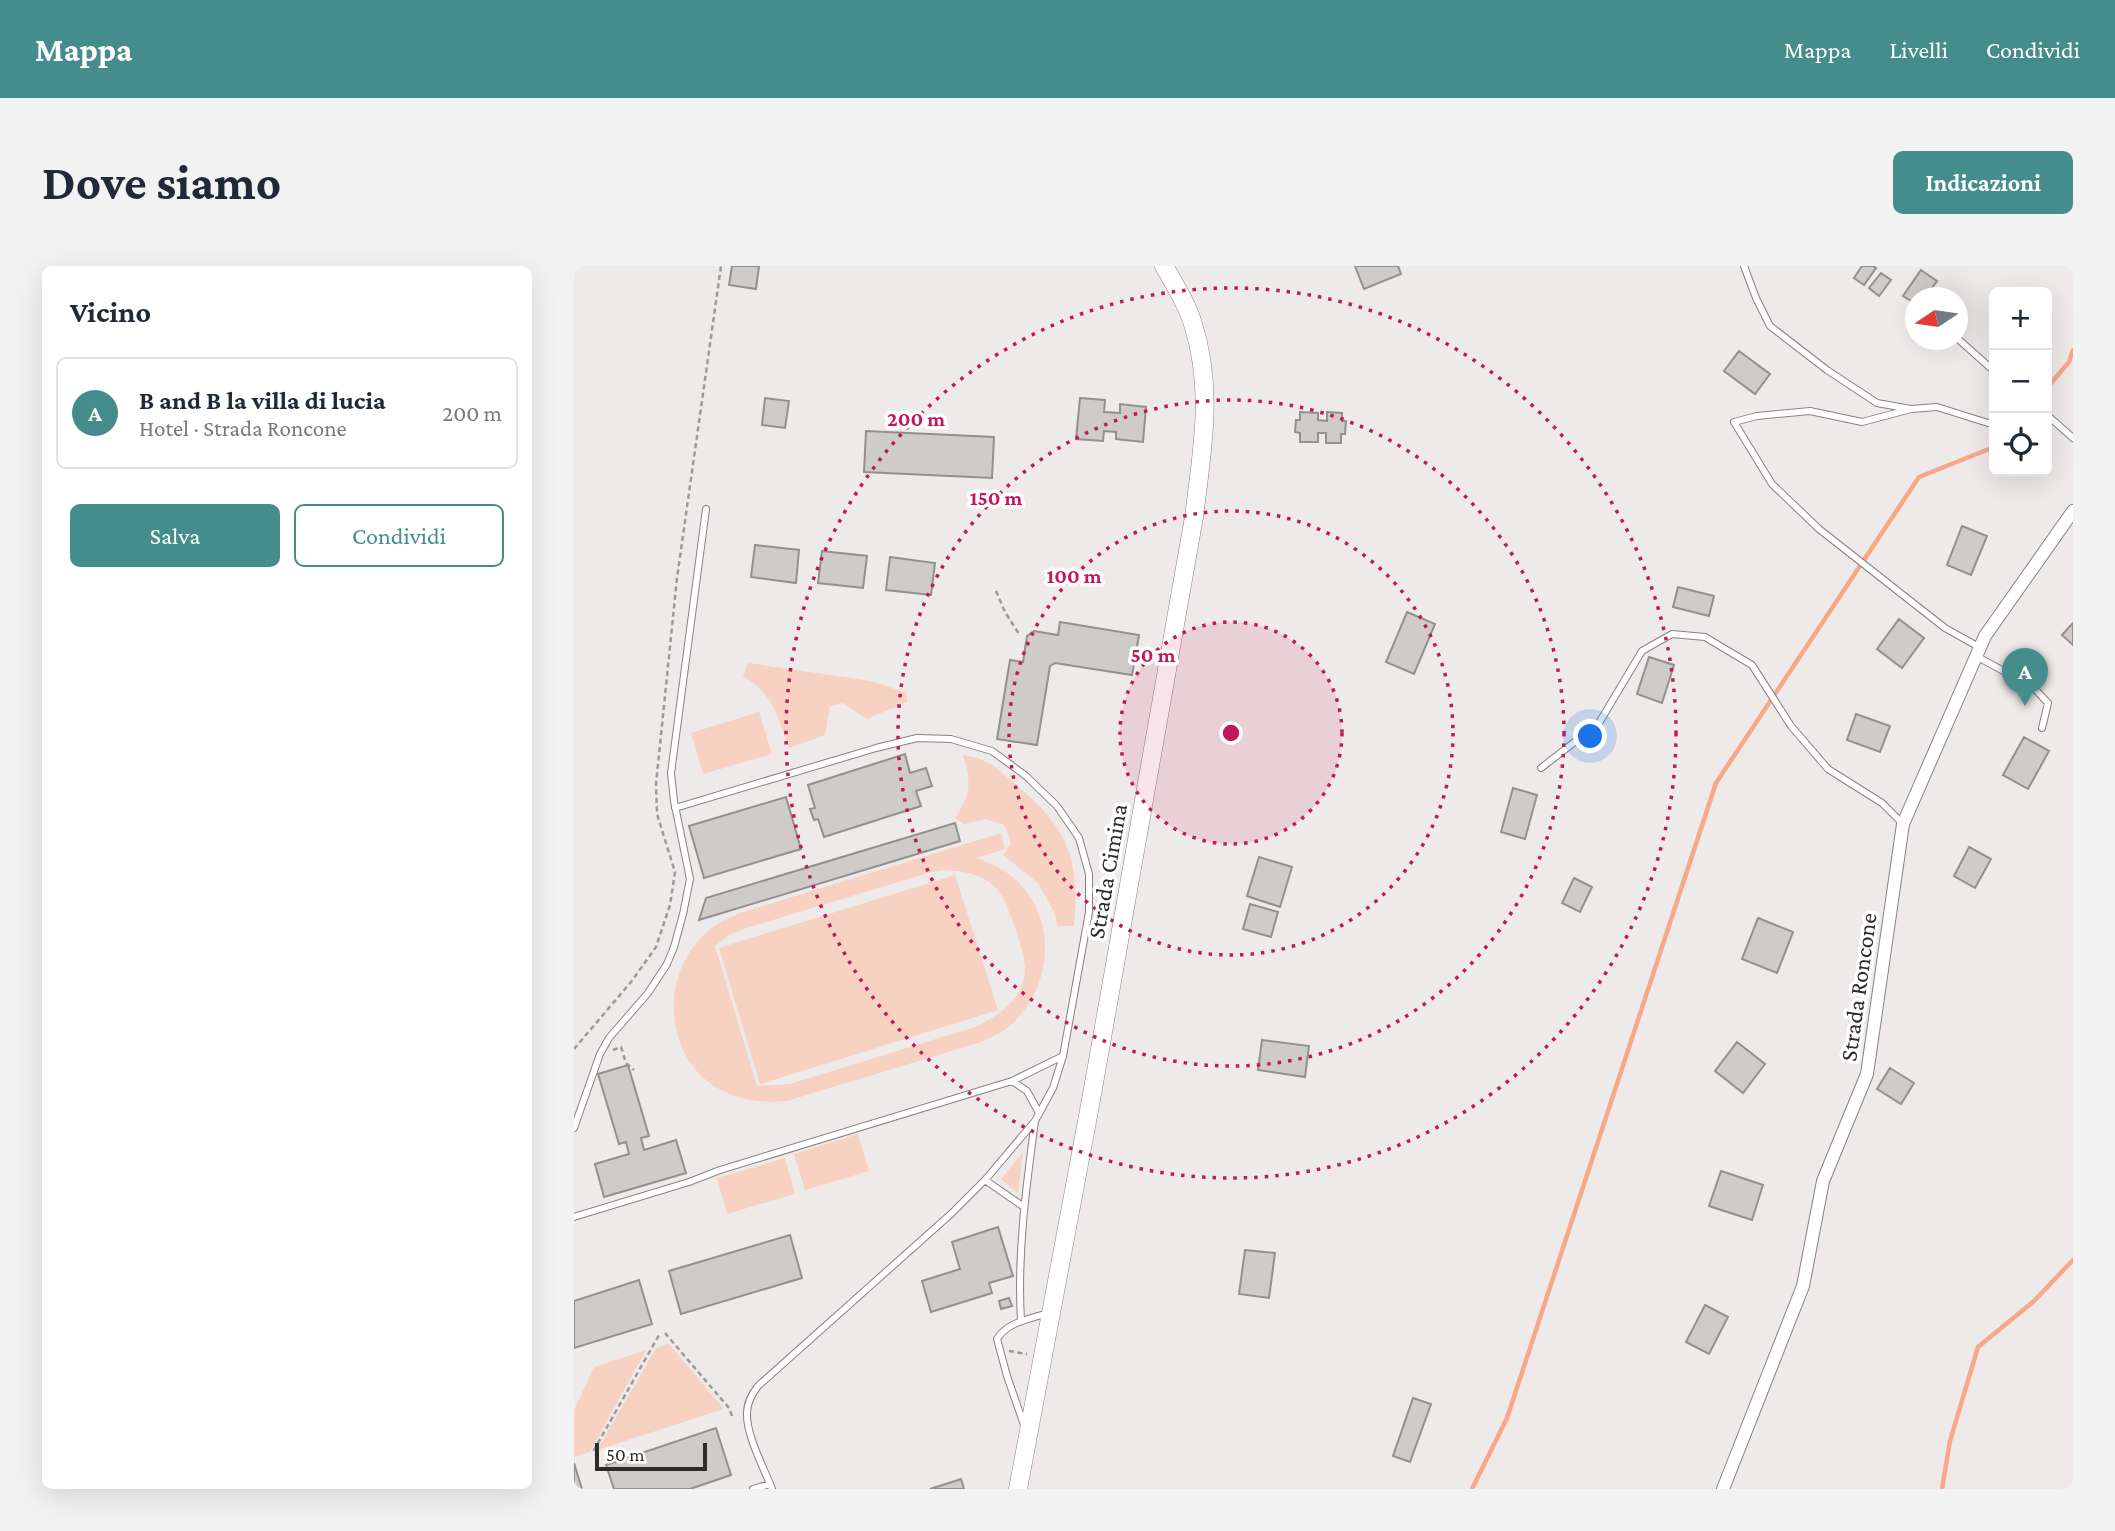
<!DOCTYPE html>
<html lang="it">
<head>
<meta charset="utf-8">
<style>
	body { margin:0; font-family:"Crimson Pro",serif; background:#f2f2f3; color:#1f2937 }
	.controls { position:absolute; right:21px; top:21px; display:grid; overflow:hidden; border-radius:10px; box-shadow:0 7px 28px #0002 }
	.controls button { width:63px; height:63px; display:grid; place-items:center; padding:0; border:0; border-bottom:2px solid #e0e1e3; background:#fff; color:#1f2937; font:35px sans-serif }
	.compass { position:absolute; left:1331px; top:21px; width:63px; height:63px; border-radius:50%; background:#fff; box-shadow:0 7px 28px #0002; rotate:257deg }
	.scale { position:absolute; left:21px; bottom:18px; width:112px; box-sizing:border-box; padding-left:7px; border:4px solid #2c2b2a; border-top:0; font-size:19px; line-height:24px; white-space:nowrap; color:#2c2b2a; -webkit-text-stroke:5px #fff; paint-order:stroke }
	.you { position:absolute; left:1017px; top:471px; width:24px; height:24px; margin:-18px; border:5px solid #fff; border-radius:50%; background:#1a73e8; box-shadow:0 0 0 10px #1a73e833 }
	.badge { display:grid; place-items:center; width:46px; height:46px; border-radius:50%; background:#458d8c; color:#fff; font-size:23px; font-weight:700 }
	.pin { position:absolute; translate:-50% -58px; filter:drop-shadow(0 2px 4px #0008) }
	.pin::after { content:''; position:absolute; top:37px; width:24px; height:21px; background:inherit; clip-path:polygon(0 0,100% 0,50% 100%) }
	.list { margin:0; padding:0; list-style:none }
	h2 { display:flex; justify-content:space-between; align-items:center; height:91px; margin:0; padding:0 28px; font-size:30px }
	h2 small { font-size:23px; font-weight:400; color:#747a83 }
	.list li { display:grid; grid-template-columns:46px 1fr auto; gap:21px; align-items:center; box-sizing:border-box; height:112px; margin:0 14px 14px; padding:0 14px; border:2px solid #e0e1e3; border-radius:10px }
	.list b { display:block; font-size:26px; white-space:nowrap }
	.list p { margin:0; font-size:23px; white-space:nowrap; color:#747a83 }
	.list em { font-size:23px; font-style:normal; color:#747a83 }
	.actions { display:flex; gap:14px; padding:21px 28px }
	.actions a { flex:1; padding:16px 0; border:2px solid #458d8c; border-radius:10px; text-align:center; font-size:24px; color:#458d8c }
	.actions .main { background:#458d8c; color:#fff }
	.icon { flex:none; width:38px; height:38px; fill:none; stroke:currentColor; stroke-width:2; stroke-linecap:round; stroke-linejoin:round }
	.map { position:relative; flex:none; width:1499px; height:1223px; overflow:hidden; border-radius:10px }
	header { display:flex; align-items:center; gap:42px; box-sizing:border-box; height:98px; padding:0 35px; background:#458d8c; color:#fff }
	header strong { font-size:33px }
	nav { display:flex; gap:38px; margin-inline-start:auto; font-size:24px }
	.intro { display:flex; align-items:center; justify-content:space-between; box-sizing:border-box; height:168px; padding:0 42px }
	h1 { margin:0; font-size:49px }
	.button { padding:18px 32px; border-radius:10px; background:#458d8c; color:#fff; font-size:24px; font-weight:700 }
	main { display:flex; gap:42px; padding:0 42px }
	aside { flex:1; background:#fff; border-radius:10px; box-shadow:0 7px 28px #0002 }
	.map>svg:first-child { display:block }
</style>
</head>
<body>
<header>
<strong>Mappa</strong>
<nav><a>Mappa</a><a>Livelli</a><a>Condividi</a></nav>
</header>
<div class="intro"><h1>Dove siamo</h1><a class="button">Indicazioni</a></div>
<main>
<aside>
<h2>Vicino<small></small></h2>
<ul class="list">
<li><span class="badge">A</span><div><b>B and B la villa di lucia</b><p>Hotel · Strada Roncone</p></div><em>200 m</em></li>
</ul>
<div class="actions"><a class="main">Salva</a><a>Condividi</a></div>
</aside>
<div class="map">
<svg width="1499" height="1223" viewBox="0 0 1499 1223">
	<rect width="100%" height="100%" fill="#eeeae9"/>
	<!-- green -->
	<path fill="#f7d1c1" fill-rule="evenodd" d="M 174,397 L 297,415 L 333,427 L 333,436 L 293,453 L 269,437 L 256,440 L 251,469 L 215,482 C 202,448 201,430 169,410 Z
		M 185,446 L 198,488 L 129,508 L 117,467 Z
		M 389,489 C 410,491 424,503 440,517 C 494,563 506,589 500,660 L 483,660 L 481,648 L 464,617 L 429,589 L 437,577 L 430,559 L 412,553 L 390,558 L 381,552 C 398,527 397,516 389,489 Z
		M 427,567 L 431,583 L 402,592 C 419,598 436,606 448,620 C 482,659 477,716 443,753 C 434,764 420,770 407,776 L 213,835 C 184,838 155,833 132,814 C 88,776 90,705 132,667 C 142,657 156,651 169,646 ZM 369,604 C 387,605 406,607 420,620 C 433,631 447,677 450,694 C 452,703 451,713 447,721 C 439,740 421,751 404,760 L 216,818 L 183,820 L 141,680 L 155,669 L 172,662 L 354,607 Z
		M 381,609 L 424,744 L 186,818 L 145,682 Z
		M 284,868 L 295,905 L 231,924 L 220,888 Z
		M 449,886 L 444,927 L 427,913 Z
		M 211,892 L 221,928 L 153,948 L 143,912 Z
		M 95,1078 L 150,1143 L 23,1184 L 82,1082 Z
		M 72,1084 L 16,1186 L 0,1191 L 0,1144 L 20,1101 Z"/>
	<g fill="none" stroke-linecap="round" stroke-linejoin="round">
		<!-- stream -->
		<path stroke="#f7a987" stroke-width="4.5" d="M 1473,122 L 1495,96 L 1499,84
			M 898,1223 L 933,1152 L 1142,517 L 1345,211 L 1420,181
			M 1368,1223 L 1376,1175 L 1404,1081 L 1460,1035 L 1499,994"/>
	</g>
	<!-- building -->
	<path fill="#cecbc9" stroke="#93908e" stroke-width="2" d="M 158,0 L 185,0 L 182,23 L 155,19 Z
		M 781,0 L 824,0 L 827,8 L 790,23 Z
		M 1288,0 L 1299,0 L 1302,2 L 1290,19 L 1280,12 Z
		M 1347,4 L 1363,15 L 1351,32 L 1342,32 L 1342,38 L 1329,30 Z
		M 1307,7 L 1317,14 L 1305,30 L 1295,22 Z
		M 1165,85 L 1196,108 L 1181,128 L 1150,105 Z
		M 191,132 L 215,135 L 211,162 L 188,159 Z
		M 506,132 L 531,134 L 530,146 L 546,147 L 546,138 L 572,141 L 569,176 L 542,173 L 542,166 L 530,165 L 529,175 L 502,173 Z
		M 726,146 L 744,147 L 744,154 L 753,155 L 753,146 L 768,147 L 768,155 L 772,155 L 771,168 L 767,168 L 767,177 L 752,177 L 752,167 L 744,167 L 744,176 L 726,176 L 726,167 L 721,166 L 722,154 L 726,154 Z
		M 292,165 L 420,171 L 418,212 L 290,206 Z
		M 1388,260 L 1413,270 L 1397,309 L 1373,299 Z
		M 181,279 L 225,284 L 222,317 L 177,311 Z
		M 248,285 L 293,290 L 289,322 L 244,317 Z
		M 316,291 L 361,297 L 357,329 L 312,324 Z
		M 1104,321 L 1140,330 L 1135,350 L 1099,341 Z
		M 833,346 L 861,358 L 840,408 L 812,396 Z
		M 1325,353 L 1350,372 L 1328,402 L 1303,383 Z
		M 486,356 L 565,369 L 558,409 L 481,397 L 476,400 L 463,479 L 423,473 L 436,394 L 449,396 L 453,370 L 460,365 L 484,369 Z
		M 1499,357 L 1499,379 L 1488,369 Z
		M 1075,391 L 1100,399 L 1088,437 L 1063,428 Z
		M 1282,448 L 1316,460 L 1306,486 L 1273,474 Z
		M 1450,471 L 1475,485 L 1454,523 L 1429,509 Z
		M 331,488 L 336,507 L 352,502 L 358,520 L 342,525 L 347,540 L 250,571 L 244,553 L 240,554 L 236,543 L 241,542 L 234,519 Z
		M 939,522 L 963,529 L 951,573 L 927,566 Z
		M 212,531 L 227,583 L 130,612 L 115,560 Z
		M 381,557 L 386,575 L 125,654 L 132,632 Z
		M 1395,581 L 1417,593 L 1401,622 L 1380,610 Z
		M 685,591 L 718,601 L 706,641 L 673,630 Z
		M 1000,612 L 1018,621 L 1006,646 L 988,637 Z
		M 676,638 L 704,646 L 697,671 L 669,663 Z
		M 1184,652 L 1219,666 L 1203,707 L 1168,693 Z
		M 688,774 L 735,780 L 731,811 L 684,804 Z
		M 1163,776 L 1191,798 L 1169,827 L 1141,805 Z
		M 54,799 L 75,870 L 67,872 L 70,884 L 102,874 L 112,907 L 30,931 L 21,898 L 55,888 L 52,876 L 45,878 L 24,808 Z
		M 1316,802 L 1340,817 L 1327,838 L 1303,823 Z
		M 1147,905 L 1189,919 L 1178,954 L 1135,940 Z
		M 424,961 L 439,1010 L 415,1017 L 418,1027 L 357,1046 L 348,1015 L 386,1003 L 378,976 Z
		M 216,969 L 228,1012 L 107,1048 L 95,1005 Z
		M 671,984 L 701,987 L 695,1032 L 665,1028 Z
		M 65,1014 L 78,1058 L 0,1082 L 0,1035 Z
		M 435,1032 L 438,1040 L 427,1043 L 425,1035 Z
		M 1131,1039 L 1154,1051 L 1135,1088 L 1112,1076 Z
		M 839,1132 L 857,1138 L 836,1196 L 819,1190 Z
		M 142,1162 L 157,1209 L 116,1223 L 40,1223 L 32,1199 Z
		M 0,1197 L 8,1223 L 0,1223 Z
		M 387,1213 L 390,1223 L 356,1223 Z"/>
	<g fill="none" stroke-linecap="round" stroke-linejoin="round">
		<defs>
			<path id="service" d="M 1170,0 L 1182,32 L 1196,60 L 1253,104 L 1303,137 L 1337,143 L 1363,141 L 1414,157 L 1420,156
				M 1384,73 L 1420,105
				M 1337,143 L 1288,156 L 1236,145 L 1183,150 L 1160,156 L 1198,218 L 1245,263 L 1371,362 L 1405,381
				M 1473,149 L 1499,172
				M 1402,390 L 1459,421 L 1474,437 L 1468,462
				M 967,502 L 1025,457 L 1068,385 L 1098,368 L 1131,371 L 1178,399 L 1217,460 L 1254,503 L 1308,537 L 1329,558
				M 101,542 L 302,482 L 343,472 L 377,473 L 418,485 L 452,510 L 483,540 L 505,572 L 515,608 L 515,646 L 489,790 L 479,822 L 461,855 L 411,914 L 378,947 L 184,1120 C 178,1128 173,1136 173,1147 C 172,1169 190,1202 198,1223
				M 438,815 L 453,825 L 465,847
				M 0,862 L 26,788 L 35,772 L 74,727 L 93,698 L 100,681 L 109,648 L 116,613 L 100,535 L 97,507 L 132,243
				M 411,914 L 450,941
				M 0,951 L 115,916 L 146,904 L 438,815 L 489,790
				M 447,1055 C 443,988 452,922 461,855
				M 450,1159 L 433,1110 L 423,1073 C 433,1056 456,1053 474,1047
				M 179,1223 L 196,1218"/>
			<path id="minor" d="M 1149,1223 L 1229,1020 L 1249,915 L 1293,808 L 1329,558 L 1411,370 L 1499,245"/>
			<path id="secondary" d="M 444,1223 L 517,834 L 620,251 C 628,184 640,125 619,58 C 613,38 601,19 590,0"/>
		</defs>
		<!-- service casing -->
		<use href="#service" stroke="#868382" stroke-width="8"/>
		<!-- minor casing -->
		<use href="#minor" stroke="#868382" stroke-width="14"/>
		<!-- secondary casing -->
		<use href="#secondary" stroke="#868382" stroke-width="19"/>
		<!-- path -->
		<path stroke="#9c9a99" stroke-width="2.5" stroke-dasharray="5 3.5" stroke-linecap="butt" d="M 422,325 L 431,346 L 445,368
			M 0,783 L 57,716 L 82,681 L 96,639 L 101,606 L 83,548 L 82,518 L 103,312 L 147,0
			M 39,784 L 47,781 L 52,797 L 60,804
			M 91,1067 L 155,1142 L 158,1150
			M 435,1085 L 453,1088
			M 23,1193 L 20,1184 L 85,1069"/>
		<!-- service -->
		<use href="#service" stroke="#fff" stroke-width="6"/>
		<!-- minor -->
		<use href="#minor" stroke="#fff" stroke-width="12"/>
		<!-- secondary -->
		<use href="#secondary" stroke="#fff" stroke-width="18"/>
	</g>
	<!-- distance rings -->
	<circle cx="657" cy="467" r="111" fill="#c2185b" fill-opacity=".12"/>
	<g fill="none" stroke="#c2185b" stroke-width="3.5" stroke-dasharray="3.5 7">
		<circle cx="657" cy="467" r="111"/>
		<circle cx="657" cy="467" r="222"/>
		<circle cx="657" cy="467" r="333"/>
		<circle cx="657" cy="467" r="445"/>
	</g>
	<g text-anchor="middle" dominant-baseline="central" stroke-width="7" stroke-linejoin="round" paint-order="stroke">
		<!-- street labels -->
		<g font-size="24" fill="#2c2b2a" stroke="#fff">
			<text transform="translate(533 605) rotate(-80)">Strada Cimina</text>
			<text transform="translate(1284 721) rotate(-82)">Strada Roncone</text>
		</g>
	</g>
	<circle cx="657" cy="467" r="10" fill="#c2185b" stroke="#fff" stroke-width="3.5"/>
	<g font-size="21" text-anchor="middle" font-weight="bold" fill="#c2185b" stroke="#fff" stroke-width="7" stroke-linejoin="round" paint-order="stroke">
		<text x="342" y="160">200 m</text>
		<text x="422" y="239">150 m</text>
		<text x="500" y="317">100 m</text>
		<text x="579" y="396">50 m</text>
	</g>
</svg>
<div class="controls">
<button>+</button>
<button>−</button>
<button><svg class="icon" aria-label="locate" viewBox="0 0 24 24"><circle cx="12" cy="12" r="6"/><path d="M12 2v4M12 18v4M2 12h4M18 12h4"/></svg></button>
</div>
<svg class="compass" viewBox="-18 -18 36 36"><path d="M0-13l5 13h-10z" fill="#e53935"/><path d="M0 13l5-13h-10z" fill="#747a83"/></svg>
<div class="scale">50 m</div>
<div class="you"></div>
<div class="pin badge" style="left:1451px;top:440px">A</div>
</div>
</main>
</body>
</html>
